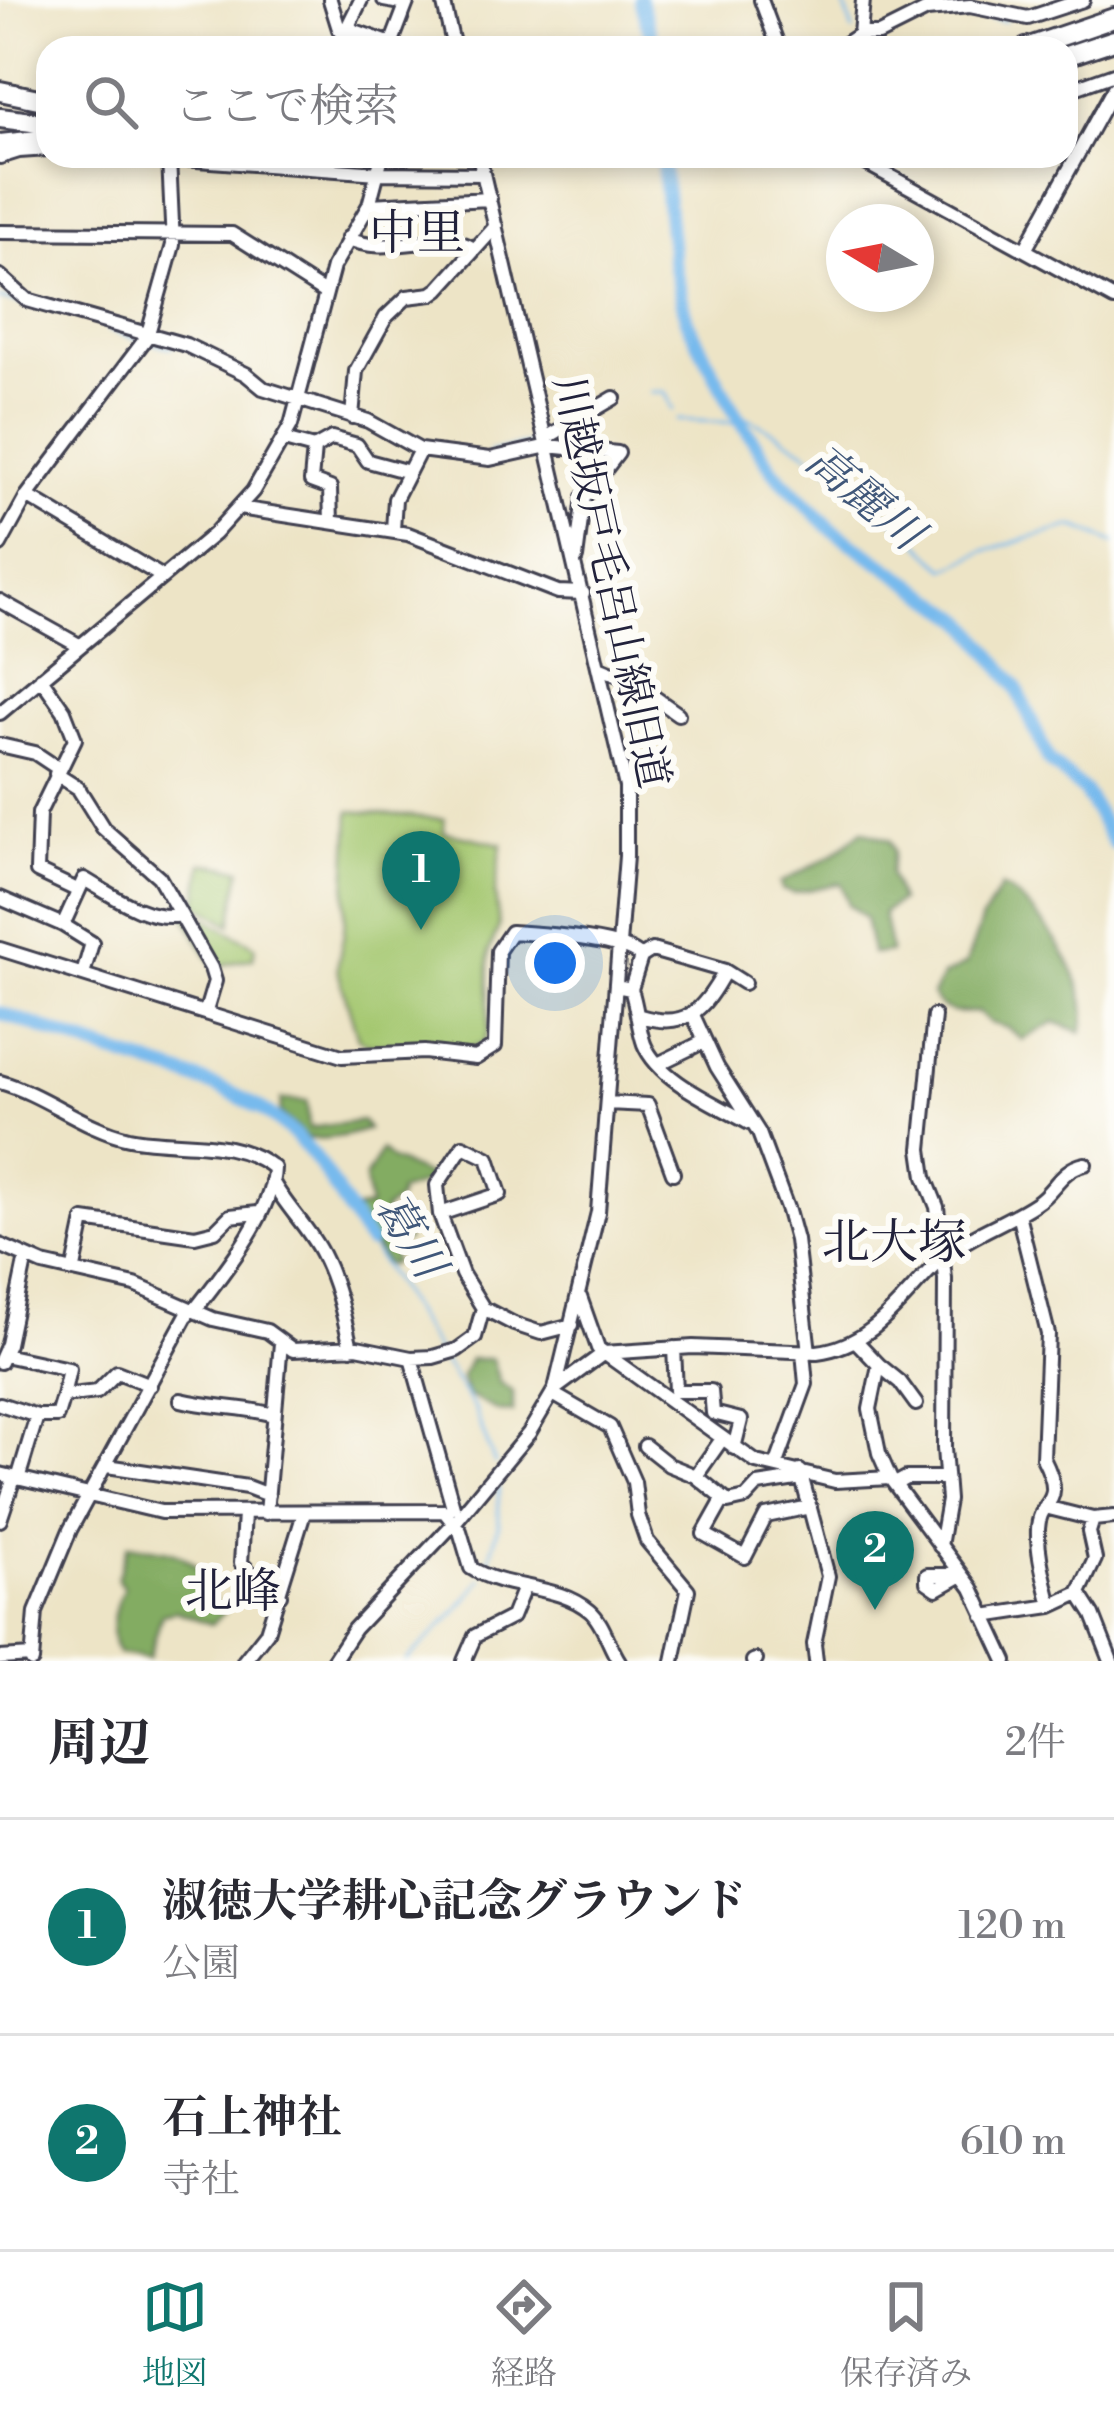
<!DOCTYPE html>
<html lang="ja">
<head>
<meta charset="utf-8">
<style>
	body { margin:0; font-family:"Libre Bodoni","Noto Serif JP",serif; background:#f7f7f7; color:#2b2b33 }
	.compass { position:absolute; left:826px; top:204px; width:108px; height:108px; border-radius:50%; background:#fff; box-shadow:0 6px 18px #0003; rotate:280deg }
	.you { position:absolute; left:555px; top:963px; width:42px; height:42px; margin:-30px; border:9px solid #fff; border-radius:50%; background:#1a73e8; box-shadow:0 0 0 18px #1a73e833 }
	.badge { display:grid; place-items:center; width:78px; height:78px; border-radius:50%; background:#0f766e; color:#fff; font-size:39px; font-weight:700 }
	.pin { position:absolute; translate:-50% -99px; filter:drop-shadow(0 3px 6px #0008) }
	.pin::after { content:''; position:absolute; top:63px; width:42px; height:36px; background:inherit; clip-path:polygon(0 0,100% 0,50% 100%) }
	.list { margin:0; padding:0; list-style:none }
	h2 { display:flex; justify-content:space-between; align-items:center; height:156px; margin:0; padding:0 48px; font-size:51px }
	h2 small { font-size:39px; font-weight:400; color:#7c7c81 }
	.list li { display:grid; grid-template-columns:78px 1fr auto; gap:36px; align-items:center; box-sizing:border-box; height:216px; padding:0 48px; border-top:3px solid #e1e1e2 }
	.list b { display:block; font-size:45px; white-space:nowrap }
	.list p { margin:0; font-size:39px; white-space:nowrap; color:#7c7c81 }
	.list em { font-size:39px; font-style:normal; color:#7c7c81 }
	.icon { flex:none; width:66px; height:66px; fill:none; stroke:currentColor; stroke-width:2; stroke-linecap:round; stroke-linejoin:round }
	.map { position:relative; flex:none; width:1114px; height:1661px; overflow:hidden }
	.search { position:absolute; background:#fff; box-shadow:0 6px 18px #0003; left:36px; right:36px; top:36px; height:132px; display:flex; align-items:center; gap:30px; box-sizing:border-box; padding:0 42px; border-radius:36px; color:#7c7c81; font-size:45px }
	.sheet { height:588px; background:#fff }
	nav { display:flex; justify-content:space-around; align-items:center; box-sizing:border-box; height:168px; border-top:3px solid #e1e1e2; background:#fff; font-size:33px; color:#7c7c81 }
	nav a { display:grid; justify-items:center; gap:6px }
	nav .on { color:#0f766e }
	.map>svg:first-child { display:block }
</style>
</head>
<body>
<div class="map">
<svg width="1114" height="1661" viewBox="0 0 1114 1661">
	<rect width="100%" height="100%" fill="#fdfcf7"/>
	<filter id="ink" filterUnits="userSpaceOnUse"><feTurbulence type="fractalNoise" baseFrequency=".00833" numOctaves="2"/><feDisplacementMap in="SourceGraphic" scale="24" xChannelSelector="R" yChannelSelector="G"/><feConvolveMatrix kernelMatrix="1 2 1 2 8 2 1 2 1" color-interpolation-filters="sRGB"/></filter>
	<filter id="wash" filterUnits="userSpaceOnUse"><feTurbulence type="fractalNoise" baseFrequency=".004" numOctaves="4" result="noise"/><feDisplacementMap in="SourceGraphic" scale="48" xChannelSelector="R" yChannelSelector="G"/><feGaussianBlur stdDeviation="2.7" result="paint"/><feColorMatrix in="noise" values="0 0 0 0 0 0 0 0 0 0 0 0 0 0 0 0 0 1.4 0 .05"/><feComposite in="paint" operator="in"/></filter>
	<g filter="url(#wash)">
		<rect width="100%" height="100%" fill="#ede4c6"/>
		<!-- green -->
		<path fill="#a4c770" stroke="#637456" stroke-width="3" d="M 350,811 L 444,819 L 444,832 L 502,844 L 495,893 L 499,926 L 489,951 L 488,1032 L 483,1043 L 469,1048 L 367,1044 L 358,1038 L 337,968 L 344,933 Z
			M 203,863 L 241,869 L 231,925 L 197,904 Z
			M 189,909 L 255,946 L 253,958 L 214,967 L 184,915 Z"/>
		<!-- forest -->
		<path fill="#83ac62" stroke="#52674e" stroke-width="3" d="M 863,830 L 890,840 L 894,851 L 890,873 L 900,901 L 883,913 L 890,948 L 890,952 L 872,954 L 865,918 L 848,904 L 841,883 L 794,893 L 782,890 L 780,883 L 831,856 Z
			M 1001,887 C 1039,904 1100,991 1081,1032 L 1055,1022 L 1022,1040 L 1008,1028 L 990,1023 L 979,1012 C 957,1013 944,1016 932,995 L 943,976 L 966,964 L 982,919 Z
			M 281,1100 L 307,1101 L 309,1128 L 362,1121 L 368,1129 C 347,1136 330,1140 307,1138 L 280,1113 Z
			M 381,1150 L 392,1160 L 431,1177 L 431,1181 L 399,1192 L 398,1200 L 384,1210 L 386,1231 L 404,1231 L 407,1240 L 390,1246 L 394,1262 L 390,1265 L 385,1263 L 356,1213 L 357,1209 L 369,1207 L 365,1179 Z
			M 470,1359 L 492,1359 L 499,1382 L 513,1392 L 513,1412 L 498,1411 L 467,1395 L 461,1377 Z
			M 128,1545 C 154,1549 183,1548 200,1571 C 211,1586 207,1595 225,1612 L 211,1624 L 176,1611 L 162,1614 L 149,1658 L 119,1654 C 107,1639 113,1605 124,1588 L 117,1579 Z"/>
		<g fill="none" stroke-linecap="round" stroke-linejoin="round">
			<!-- stream -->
			<path stroke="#77baed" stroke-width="3" d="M 843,0 L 853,31
				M 965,12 L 1005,21
				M 0,299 L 24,303
				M 107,329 L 138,339
				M 147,342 L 173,347
				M 651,392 L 665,392 L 673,410
				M 734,411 C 814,448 883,507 946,569 L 984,551 L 1073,526 L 1114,543
				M 677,420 L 742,423
				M 489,453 L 538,442
				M 369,1242 L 438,1353
				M 443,1361 L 474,1409 L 495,1464
				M 486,1570 L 499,1524 L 498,1480
				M 406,1661 L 455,1613 L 482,1579"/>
			<!-- river -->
			<path stroke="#77baed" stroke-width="14" d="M 640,0 L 655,48
				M 662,156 L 673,260 L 687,321 L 734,411 L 775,473 L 831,529 L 965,620 L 1016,686 L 1049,761 L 1085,792 L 1114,844
				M 0,1013 C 38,1025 75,1041 113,1053 C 182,1076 250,1087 302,1143 C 330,1173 345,1210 369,1242"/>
		</g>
	</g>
	<g filter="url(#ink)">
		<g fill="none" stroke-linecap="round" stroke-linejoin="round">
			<defs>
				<path id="minor" d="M 330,0 L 339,29 L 358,48
					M 361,0 L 349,24 L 352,30 L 391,44
					M 384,0 L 406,4
					M 443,0 L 454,48
					M 761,0 L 779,48
					M 860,34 L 863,0
					M 390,47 L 408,0
					M 839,48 L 860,34 L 879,34 L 927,10 L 970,6 L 1028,18 L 1083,0
					M 1066,91 L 1114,74
					M 141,156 L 379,173 L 483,174
					M 853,156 L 1114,299
					M 0,157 L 19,151 L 48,149
					M 369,205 L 490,199
					M 0,232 L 232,234 L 325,293
					M 348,238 C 386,259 442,227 474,249
					M 1025,250 L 1114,88
					M 0,276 L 27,300 L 186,345 L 246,374 L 263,388 L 368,421 L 420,450 L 490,459 L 548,446 L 618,453 L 584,497 L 576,558
					M 352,417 L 356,371 L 386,317 L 407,297 L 432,294 L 439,289 L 496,226
					M 546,438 L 614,398
					M 284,440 L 314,448 L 332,438 L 357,445 L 368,461 L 409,472
					M 314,448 L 311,481 L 330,488 L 331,522
					M 27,496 L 161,576
					M 239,508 L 408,534 L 558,592 L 583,593
					M 393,530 L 395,499 L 420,450
					M 0,545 L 27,496 L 147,337 L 173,245 L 169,158
					M 0,601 L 79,645
					M 601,668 L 630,680 L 678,714
					M 41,678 L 64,711 L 75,739 L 39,813 L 37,871 L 77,890
					M 0,713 L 214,534 L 253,491 L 291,425 L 333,267 L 369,205 L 381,160
					M 0,745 L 35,753 L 59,769
					M 56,774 L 78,788 L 103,828 L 159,877 L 211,968 L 215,981 L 206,1011
					M 0,898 L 63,925 L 84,879 C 112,895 147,922 181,915
					M 63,925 L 92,943 L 83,974
					M 0,949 L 342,1056 L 424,1052 L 476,1058 L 495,1046 L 498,951 L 511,932 C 540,934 624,938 641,957
					M 616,986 L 631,989 C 637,1007 638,1027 644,1044 C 659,1081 716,1104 749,1123
					M 631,989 L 641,957 L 652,950 L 725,971 L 744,983
					M 693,1015 L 717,1067 L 759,1133 L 788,1211 L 796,1240 L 809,1352
					M 640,1016 C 686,1030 703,1011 725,971
					M 934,1016 L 921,1149 L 925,1177 L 937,1207 L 945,1279 L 944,1448 L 948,1500 L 940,1546
					M 658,1064 L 705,1041
					M 0,1082 C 46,1095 83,1128 129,1138 C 178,1148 232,1135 274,1168 C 273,1213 221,1276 194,1311
					M 607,1103 L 648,1105 L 673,1173
					M 272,1181 C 286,1207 309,1228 322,1254 C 337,1283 344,1317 351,1348
					M 440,1214 L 500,1194 L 488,1158 L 463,1146 L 437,1185 L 440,1214 L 462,1274 L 483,1308 L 514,1324 L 541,1333 L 572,1325
					M 1018,1214 L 1048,1334 L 1043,1458 C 1068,1507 1039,1497 1038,1529 C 1037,1555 1045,1580 1051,1606
					M 0,1245 L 43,1264 L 135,1285 L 213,1319 L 267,1331 L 293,1350 L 357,1347 L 411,1358 L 433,1357 L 457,1350 L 475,1337 L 483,1308
					M 74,1268 L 84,1220 L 195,1236 L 215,1231 L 230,1216 L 258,1213
					M 580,1297 L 598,1348 L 604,1353 L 693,1347 L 817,1352 C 878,1345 905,1290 947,1254 C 973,1233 1008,1222 1036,1203 C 1055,1191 1060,1169 1085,1164
					M 857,1342 L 879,1365 L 870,1409 L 879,1453 L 890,1478
					M 674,1348 L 676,1391 L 711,1391 L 713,1413 L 741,1420 L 734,1448
					M 4,1355 L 69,1369 L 63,1396
					M 411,1358 L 453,1507
					M 0,1362 L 8,1344 L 26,1257
					M 879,1365 L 900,1382 L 916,1404
					M 555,1389 L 604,1353 L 756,1462 L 835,1481 L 890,1478 L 972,1588 L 1006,1661
					M 553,1394 L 610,1427 L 634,1482 L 638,1515 L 647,1541 L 688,1590 L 673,1661
					M 181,1400 C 212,1408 243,1406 274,1415
					M 0,1404 L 37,1416
					M 645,1446 L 669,1465 L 696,1476 L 728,1502 L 746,1498 L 758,1485 L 802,1478
					M 107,1466 L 247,1487 L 268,1495
					M 776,1466 L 806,1384 L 803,1352
					M 800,1471 L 828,1576 L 814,1644 L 816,1661
					M 0,1474 L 161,1512 L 444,1511 L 460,1531 L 471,1568 C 507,1591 557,1583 590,1611 C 603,1622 609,1646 619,1661
					M 696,1476 L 722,1439
					M 18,1479 L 37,1416 L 57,1416 L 63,1396 L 97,1392 L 117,1372 L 150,1385
					M 897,1483 L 906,1478 L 946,1478
					M 723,1500 L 704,1534 L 745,1557 L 766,1516 L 810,1507
					M 1049,1508 L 1093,1519 L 1114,1517
					M 266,1513 L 281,1343
					M 244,1514 L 241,1563 L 265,1588 L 280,1595
					M 0,1520 L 14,1478
					M 957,1571 L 948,1575 L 927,1575 L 927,1582 L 937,1589 L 962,1575
					M 1079,1593 L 1095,1559 L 1089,1532 L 1093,1519
					M 984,1616 L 1051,1606 L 1079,1593 L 1093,1615 L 1111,1661
					M 0,1658 L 32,1656
					M 32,1661 L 36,1612 L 70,1530 L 190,1309
					M 244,1661 L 267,1632 L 304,1513
					M 333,1661 L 354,1629 L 455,1522 L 529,1433 L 555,1389 L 598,1212 L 626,856 L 626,787 L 479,156
					M 464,1661 L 475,1636 L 512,1617 L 524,1587
					M 753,1661 L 756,1660"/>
				<path id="highway" d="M 1026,48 L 1114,18
					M 1066,56 L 1114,40
					M 0,91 L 48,101
					M 0,118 L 48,124
					M 0,144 L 48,139"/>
			</defs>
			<!-- minor casing -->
			<use href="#minor" stroke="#403f50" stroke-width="18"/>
			<!-- highway casing -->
			<use href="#highway" stroke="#403f50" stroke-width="24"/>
			<!-- minor -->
			<use href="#minor" stroke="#fff" stroke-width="12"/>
			<!-- highway -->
			<use href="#highway" stroke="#fff" stroke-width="18"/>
		</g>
	</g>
	<g text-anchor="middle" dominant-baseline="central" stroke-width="12" stroke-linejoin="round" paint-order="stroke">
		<!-- street labels -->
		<g font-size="42" fill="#22223b" stroke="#fdfcf7">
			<text transform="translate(610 582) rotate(78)">川越坂戸毛呂山線旧道</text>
		</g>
		<!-- water labels -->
		<g font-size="45" font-style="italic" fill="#405779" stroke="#fdfcf7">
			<text transform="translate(864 498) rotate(40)">高麗川</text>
			<text transform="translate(409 1236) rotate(58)">葛川</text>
		</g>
		<!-- quarter labels -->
		<g font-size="48" fill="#22223b" stroke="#fdfcf7">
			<text x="417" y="235">中里</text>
			<text x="894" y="1244">北大塚</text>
			<text x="233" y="1593">北峰</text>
		</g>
	</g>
</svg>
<svg class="compass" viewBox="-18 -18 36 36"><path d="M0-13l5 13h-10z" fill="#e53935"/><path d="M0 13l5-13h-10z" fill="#7c7c81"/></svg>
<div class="you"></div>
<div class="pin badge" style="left:421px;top:930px">1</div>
<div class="pin badge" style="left:875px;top:1610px">2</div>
<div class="search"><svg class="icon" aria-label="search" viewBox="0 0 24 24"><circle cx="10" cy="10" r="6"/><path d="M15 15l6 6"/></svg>ここで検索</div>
</div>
<section class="sheet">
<h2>周辺<small>2件</small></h2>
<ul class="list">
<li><span class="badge">1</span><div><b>淑徳大学耕心記念グラウンド</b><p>公園</p></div><em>120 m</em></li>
<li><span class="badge">2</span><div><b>石上神社</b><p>寺社</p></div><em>610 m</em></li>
</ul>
</section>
<nav>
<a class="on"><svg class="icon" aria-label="map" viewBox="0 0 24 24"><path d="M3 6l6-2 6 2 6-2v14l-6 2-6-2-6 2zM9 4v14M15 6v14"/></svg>地図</a>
<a><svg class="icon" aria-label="directions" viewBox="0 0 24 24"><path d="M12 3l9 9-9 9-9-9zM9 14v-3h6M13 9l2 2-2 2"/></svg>経路</a>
<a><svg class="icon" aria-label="saved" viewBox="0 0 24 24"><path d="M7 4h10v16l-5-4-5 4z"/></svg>保存済み</a>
</nav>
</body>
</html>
